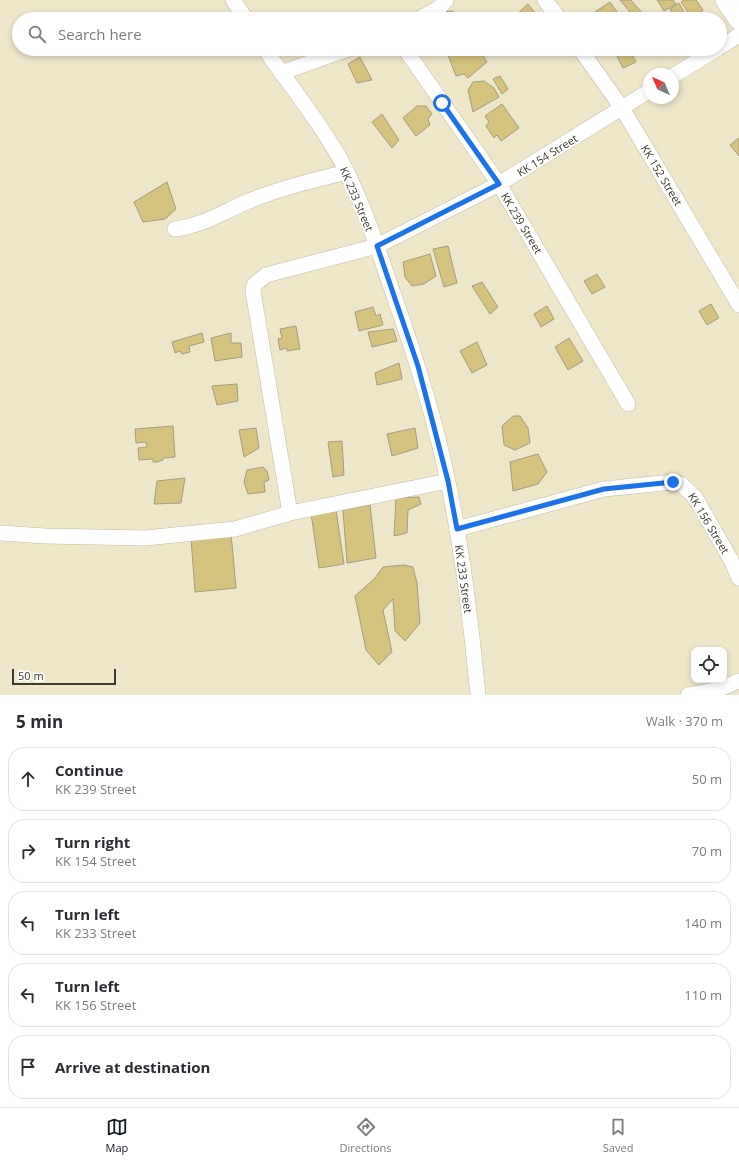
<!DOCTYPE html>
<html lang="en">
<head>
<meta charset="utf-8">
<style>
	body { margin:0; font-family:"Open Sans",sans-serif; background:#f7f7f7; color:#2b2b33 }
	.controls { position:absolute; right:12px; bottom:12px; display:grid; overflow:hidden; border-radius:8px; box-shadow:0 2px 6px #0003 }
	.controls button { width:36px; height:36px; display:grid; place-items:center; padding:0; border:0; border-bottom:1px solid #e1e1e2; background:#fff; color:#2b2b33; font:20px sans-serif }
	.compass { position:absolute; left:643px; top:68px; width:36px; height:36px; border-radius:50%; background:#fff; box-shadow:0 2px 6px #0003; rotate:316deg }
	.scale { position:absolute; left:12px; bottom:10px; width:104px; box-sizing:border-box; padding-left:4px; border:2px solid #3d3a2f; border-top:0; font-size:11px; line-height:14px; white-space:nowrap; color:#3d3a2f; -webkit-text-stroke:3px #fff; paint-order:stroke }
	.stop { position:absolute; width:12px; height:12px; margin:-9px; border:3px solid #1a73e8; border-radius:50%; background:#fff }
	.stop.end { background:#1a73e8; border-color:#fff; box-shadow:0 1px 4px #0008 }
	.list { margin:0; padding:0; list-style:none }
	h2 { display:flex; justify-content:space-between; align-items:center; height:52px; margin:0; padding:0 16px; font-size:17px }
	h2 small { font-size:13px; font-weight:400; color:#7c7c81 }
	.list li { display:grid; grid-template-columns:26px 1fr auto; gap:12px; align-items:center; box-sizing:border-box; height:64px; margin:0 8px 8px; padding:0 8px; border:1px solid #e1e1e2; border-radius:16px }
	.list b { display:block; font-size:15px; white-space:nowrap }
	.list p { margin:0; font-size:13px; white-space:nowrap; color:#7c7c81 }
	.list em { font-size:13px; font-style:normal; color:#7c7c81 }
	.icon { flex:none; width:22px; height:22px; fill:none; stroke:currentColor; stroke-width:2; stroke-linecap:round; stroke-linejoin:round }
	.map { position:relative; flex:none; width:739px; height:695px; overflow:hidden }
	.search { position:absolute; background:#fff; box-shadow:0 2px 6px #0003; left:12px; right:12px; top:12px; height:44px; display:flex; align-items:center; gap:10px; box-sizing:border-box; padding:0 14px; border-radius:22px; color:#7c7c81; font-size:15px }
	.sheet { height:412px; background:#fff }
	nav { display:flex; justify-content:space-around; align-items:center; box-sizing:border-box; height:56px; border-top:1px solid #e1e1e2; background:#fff; font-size:11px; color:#7c7c81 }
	nav a { display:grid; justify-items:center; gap:2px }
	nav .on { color:#111827 }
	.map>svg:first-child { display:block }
</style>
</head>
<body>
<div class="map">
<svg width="739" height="695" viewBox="0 0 739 695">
	<rect width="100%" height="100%" fill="#ede6c9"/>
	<!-- building -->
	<path fill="#d5c27f" stroke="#a59d83" d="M 620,0 L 631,0 L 647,19 L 636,19 Z
		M 657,0 L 673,0 L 676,4 L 664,11 Z
		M 684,0 L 696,0 L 703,10 L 692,18 L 681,2 Z
		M 610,2 L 622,19 L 591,19 L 589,16 Z
		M 679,3 L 684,12 L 675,17 L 670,9 Z
		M 528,4 L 540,19 L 519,19 L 516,15 Z
		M 453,11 L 456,19 L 431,19 L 440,12 Z
		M 453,49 L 479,49 L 487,62 L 468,78 L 464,74 L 456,76 L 448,55 Z
		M 613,49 L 629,49 L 636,62 L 623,68 Z
		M 360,57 L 372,80 L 357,83 L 348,64 Z
		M 500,76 L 508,89 L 502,94 L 493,79 Z
		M 484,81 L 494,88 L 499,97 L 473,112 L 468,90 L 473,82 Z
		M 502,104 L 519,128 L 501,141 L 497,135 L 494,138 L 486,126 L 489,122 L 485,116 Z
		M 417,106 L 426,106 L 432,114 L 428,119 L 430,125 L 416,136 L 403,118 Z
		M 382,114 L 399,140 L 392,148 L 372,122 Z
		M 739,138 L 739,156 L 730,145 Z
		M 167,182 L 176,209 L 165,219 L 143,222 L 134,202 Z
		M 448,246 L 457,283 L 444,287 L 433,249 Z
		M 430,254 L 436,276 L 424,284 L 412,286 L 405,277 L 403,262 Z
		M 597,274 L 605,287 L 592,294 L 584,281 Z
		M 482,282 L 498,307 L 490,314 L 472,286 Z
		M 711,304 L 719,318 L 707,325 L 699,311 Z
		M 547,306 L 554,319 L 541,327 L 534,314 Z
		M 373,307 L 376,316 L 380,314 L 383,325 L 359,331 L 355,312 Z
		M 296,326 L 300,349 L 287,351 L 287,348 L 280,350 L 278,339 L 282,338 L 280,329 Z
		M 393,329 L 397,341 L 372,347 L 368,332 Z
		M 202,333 L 204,342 L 189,346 L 190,352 L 182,354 L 180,351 L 175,353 L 172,342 Z
		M 231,333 L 231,343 L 241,343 L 242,357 L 215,361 L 211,338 Z
		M 569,338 L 583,361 L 568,370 L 555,347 Z
		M 477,342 L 487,365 L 472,373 L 460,351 Z
		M 399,363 L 402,379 L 377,385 L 375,373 Z
		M 237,384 L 238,401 L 217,405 L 212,386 Z
		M 513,416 L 520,416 L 528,428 L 530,443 L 515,450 L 504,445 L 502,426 Z
		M 173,426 L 175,457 L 163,458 L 163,460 L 157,462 L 153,462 L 153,459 L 139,460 L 138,448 L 147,447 L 146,442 L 136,443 L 135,429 Z
		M 256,428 L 259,448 L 244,457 L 239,430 Z
		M 415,428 L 418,448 L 392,456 L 387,434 Z
		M 342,441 L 344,475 L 333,477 L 328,442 Z
		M 538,454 L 547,472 L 538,484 L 513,491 L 510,462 Z
		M 263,467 L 267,471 L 269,480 L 264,482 L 265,492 L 248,494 L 244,482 L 247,470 Z
		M 185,478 L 181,503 L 154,504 L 157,481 Z
		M 419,497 L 421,504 L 408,510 L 407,533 L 394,536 L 396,498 Z
		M 370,505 L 376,558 L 347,563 L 343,510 Z
		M 336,510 L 344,564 L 319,568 L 311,513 Z
		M 231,533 L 236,588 L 195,592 L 191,538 Z
		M 404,565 L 413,567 L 417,583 L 420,623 L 405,641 L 395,631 L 393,599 L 383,610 L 392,652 L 379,665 L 366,650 L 355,596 L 375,578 L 383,567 Z"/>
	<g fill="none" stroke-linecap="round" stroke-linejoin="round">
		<defs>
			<path id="minor" d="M 233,0 L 246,19
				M 545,0 L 559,19
				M 419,19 L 440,7 L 446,0
				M 720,47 L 739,35
				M 265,49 C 292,89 324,127 346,170 C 365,209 379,252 393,293 C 415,355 435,418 448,482 C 463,553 471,624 478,695
				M 405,49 L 499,184 L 628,404
				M 580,49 L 622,108 L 739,305
				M 281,73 L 348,49
				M 673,76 L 717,49
				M 175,229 C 204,225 223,212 249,201 C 281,188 314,180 347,172
				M 290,513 L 253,291 L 254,285 L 266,275 L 377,246 L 499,184 L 649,91
				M 457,529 L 604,489 L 673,482 L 681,484 L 695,497 L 731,560 L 739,578
				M 0,533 L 45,536 L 145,538 L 235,529 L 290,513 L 448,481
				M 688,695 L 717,690 L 739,681"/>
			<path id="secondary" d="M 726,0 L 739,19"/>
		</defs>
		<!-- minor casing -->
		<use href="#minor" stroke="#c4bca1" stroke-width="16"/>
		<!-- secondary casing -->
		<use href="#secondary" stroke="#c4bca1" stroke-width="22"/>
		<!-- minor -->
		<use href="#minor" stroke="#fff" stroke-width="15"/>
		<!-- secondary -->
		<use href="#secondary" stroke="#fff" stroke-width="21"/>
	</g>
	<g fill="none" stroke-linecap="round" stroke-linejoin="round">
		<!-- route -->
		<path stroke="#1a73e8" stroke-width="5" d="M 442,103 L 499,184 L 377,246 L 418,366 L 448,481 L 457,529 L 604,489 L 673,482"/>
	</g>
	<g text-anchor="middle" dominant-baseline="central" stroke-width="4" stroke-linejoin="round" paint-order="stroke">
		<!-- street labels -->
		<g font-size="11" fill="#3d3a2f" stroke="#fff">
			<text transform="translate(547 155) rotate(-32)">KK 154 Street</text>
			<text transform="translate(662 175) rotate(59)">KK 152 Street</text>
			<text transform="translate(357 199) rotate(67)">KK 233 Street</text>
			<text transform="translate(522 223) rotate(59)">KK 239 Street</text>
			<text transform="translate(709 523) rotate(59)">KK 156 Street</text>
			<text transform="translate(464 579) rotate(82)">KK 233 Street</text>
		</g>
	</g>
</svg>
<div class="controls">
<button><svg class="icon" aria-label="locate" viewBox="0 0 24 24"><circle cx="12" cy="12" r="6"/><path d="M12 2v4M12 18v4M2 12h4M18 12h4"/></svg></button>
</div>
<svg class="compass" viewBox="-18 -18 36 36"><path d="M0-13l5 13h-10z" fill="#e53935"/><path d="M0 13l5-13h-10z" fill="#7c7c81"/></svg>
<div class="scale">50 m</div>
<div class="stop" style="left:442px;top:103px"></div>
<div class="stop end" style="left:673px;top:482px"></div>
<div class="search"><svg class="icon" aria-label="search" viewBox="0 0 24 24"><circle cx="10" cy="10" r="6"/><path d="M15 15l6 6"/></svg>Search here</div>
</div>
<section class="sheet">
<h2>5 min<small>Walk · 370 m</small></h2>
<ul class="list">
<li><svg class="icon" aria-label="ahead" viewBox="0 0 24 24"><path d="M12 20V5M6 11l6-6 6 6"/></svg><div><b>Continue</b><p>KK 239 Street</p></div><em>50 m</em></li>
<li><svg class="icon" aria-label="right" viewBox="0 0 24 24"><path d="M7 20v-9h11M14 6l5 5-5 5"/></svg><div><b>Turn right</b><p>KK 154 Street</p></div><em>70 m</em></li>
<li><svg class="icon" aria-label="left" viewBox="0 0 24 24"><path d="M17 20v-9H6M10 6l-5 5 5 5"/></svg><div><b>Turn left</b><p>KK 233 Street</p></div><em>140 m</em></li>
<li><svg class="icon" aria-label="left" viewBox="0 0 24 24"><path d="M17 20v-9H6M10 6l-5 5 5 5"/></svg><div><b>Turn left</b><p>KK 156 Street</p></div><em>110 m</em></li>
<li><svg class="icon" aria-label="arrive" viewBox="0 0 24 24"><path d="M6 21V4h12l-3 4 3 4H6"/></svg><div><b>Arrive at destination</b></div></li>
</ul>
</section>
<nav>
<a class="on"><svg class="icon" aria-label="map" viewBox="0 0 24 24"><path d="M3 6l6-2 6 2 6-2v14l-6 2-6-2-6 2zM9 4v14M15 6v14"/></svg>Map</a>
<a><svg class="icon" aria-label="directions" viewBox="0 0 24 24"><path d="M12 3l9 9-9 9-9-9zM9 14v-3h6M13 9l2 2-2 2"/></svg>Directions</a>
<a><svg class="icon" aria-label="saved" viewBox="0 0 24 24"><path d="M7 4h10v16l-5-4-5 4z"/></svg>Saved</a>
</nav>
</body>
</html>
